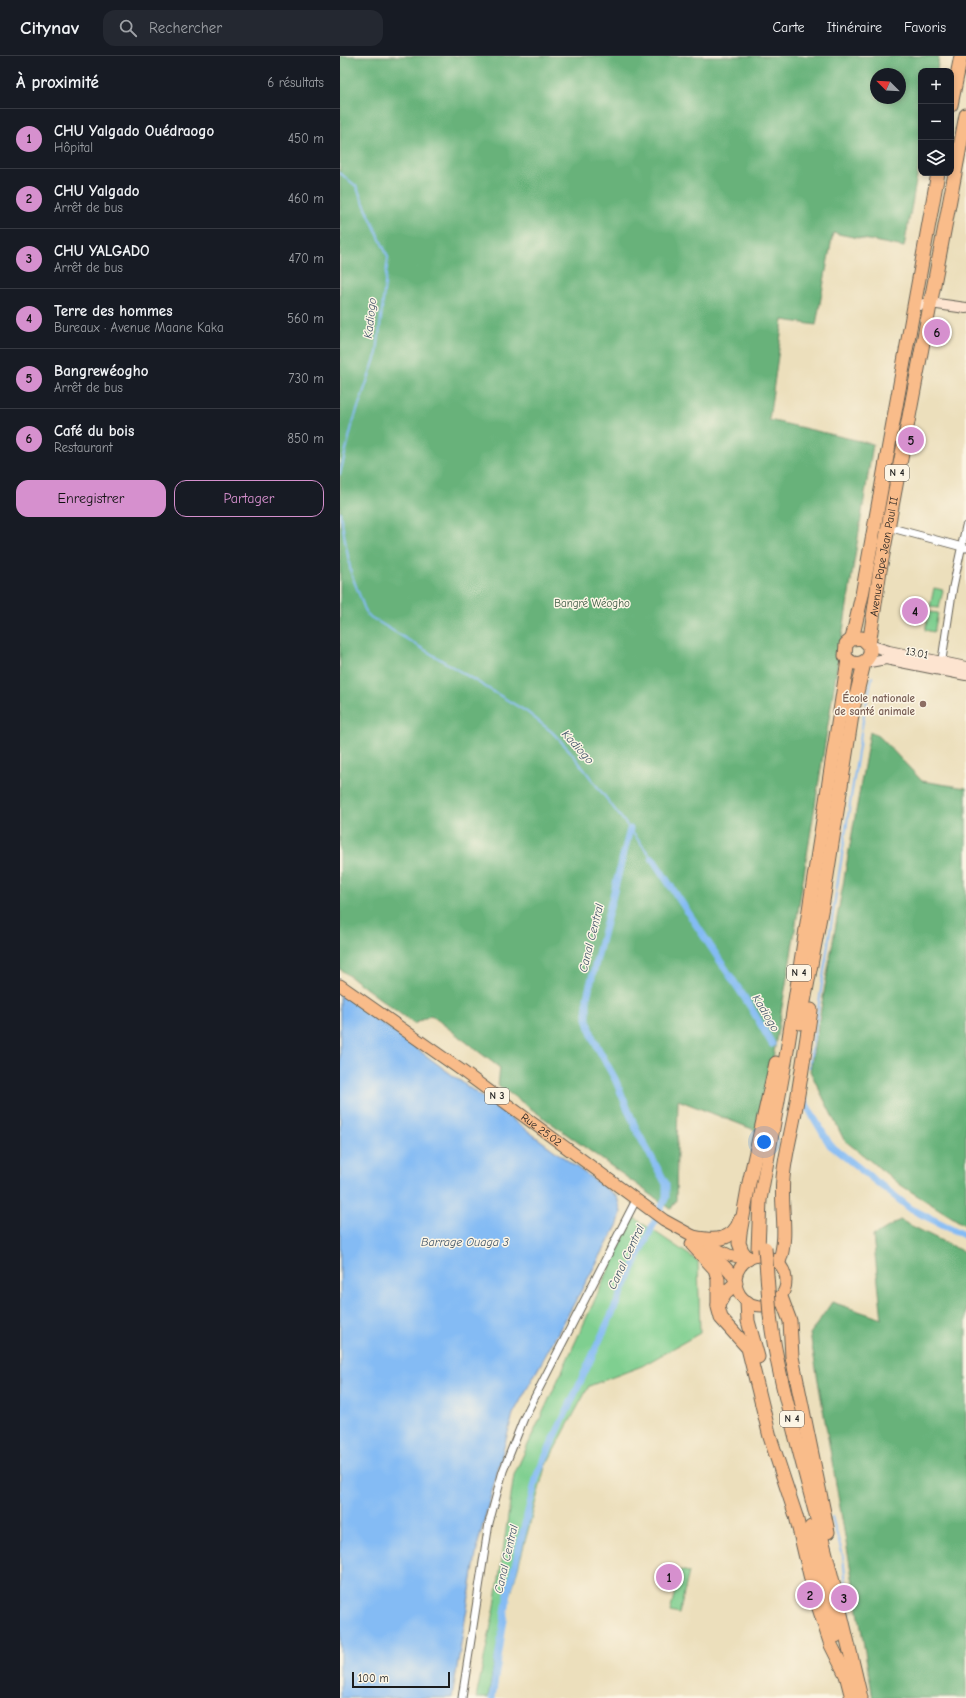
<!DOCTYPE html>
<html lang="fr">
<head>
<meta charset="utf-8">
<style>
	body { margin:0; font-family:"Comic Neue",sans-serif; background:#242831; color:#f1f3f6 }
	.controls { position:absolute; right:12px; top:12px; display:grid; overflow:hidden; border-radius:8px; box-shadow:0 2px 6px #0003 }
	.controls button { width:36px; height:36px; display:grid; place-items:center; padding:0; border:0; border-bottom:1px solid #363941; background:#171b24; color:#f1f3f6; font:20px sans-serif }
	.compass { position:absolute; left:530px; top:12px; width:36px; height:36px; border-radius:50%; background:#171b24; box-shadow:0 2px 6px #0003; rotate:294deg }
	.scale { position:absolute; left:12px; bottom:10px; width:98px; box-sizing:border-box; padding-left:4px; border:2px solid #1c1c1c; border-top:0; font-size:11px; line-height:14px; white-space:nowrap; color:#1c1c1c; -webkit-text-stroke:3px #fcf5e5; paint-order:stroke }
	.you { position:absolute; left:424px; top:1086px; width:14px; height:14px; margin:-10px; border:3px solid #fff; border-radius:50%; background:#1a73e8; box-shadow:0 0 0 6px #1a73e833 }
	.badge { display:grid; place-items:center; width:26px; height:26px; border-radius:50%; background:#d690ce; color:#111; font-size:13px; font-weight:700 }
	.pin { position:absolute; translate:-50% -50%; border:2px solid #fff; box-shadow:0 1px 4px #0006 }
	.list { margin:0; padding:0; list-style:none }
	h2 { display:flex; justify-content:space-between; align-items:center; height:52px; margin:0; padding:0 16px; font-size:17px }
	h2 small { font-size:13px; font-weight:400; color:#9ea1a6 }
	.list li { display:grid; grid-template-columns:26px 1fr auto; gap:12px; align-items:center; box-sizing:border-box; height:60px; padding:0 16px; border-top:1px solid #363941 }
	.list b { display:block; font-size:15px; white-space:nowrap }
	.list p { margin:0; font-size:13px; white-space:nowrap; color:#9ea1a6 }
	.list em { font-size:13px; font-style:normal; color:#9ea1a6 }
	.actions { display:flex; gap:8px; padding:12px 16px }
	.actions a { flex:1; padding:9px 0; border:1px solid #d690ce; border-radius:12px; text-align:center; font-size:14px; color:#d690ce }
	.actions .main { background:#d690ce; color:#111 }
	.icon { flex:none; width:22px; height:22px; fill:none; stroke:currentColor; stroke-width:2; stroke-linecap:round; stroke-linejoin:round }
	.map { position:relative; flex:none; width:626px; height:1642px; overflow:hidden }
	header { display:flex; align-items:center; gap:24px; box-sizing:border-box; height:56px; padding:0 20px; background:#171b24; border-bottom:1px solid #363941 }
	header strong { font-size:19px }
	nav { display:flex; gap:22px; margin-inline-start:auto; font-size:14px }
	.search { width:280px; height:36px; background:#242831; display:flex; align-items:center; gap:10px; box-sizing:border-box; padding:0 14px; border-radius:12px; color:#9ea1a6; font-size:15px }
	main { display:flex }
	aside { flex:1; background:#171b24 }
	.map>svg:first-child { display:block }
</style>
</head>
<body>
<header>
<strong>Citynav</strong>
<div class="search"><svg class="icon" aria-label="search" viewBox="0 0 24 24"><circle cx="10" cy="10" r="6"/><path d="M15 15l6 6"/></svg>Rechercher</div>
<nav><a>Carte</a><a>Itinéraire</a><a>Favoris</a></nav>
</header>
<main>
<aside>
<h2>À proximité<small>6 résultats</small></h2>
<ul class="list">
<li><span class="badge">1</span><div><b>CHU Yalgado Ouédraogo</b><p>Hôpital</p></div><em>450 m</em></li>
<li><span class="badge">2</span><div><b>CHU Yalgado</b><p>Arrêt de bus</p></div><em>460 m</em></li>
<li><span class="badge">3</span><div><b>CHU YALGADO</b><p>Arrêt de bus</p></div><em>470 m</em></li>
<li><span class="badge">4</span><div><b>Terre des hommes</b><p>Bureaux · Avenue Maane Kaka</p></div><em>560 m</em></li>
<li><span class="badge">5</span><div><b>Bangrewéogho</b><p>Arrêt de bus</p></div><em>730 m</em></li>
<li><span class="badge">6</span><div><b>Café du bois</b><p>Restaurant</p></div><em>850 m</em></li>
</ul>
<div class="actions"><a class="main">Enregistrer</a><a>Partager</a></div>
</aside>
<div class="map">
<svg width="626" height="1642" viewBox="0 0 626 1642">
	<rect width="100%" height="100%" fill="#fcf5e5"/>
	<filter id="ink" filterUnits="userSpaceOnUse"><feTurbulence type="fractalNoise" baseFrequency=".025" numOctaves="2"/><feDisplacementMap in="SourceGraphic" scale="8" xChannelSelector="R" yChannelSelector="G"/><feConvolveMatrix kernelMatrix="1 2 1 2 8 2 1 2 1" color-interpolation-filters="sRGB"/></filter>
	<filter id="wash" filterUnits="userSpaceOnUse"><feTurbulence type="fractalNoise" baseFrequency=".012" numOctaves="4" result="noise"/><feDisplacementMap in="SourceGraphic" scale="16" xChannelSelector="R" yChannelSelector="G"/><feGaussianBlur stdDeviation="0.9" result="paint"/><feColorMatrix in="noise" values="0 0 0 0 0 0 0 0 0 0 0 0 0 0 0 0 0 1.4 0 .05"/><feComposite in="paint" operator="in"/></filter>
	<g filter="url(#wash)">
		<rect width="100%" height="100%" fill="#ecdfbc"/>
		<!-- green -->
		<path fill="#7fcf90" stroke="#4e7656" d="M 594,532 L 603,534 L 599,552 L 590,551 Z
			M 589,556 L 598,557 L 594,576 L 585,574 Z
			M 293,1161 L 358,1205 L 360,1277 L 302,1310 L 249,1330 L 205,1411 L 158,1586 L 148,1642 L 136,1642 L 155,1550 L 174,1419 Z
			M 340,1514 L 349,1516 L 339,1558 L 330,1556 Z"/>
		<!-- forest -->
		<path fill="#67b27a" stroke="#42674b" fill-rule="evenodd" d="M 0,0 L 599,0 L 597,15 L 581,15 L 581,99 L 564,191 L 493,177 L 476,269 L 443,264 L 429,364 L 533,388 L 450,905 L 420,1076 L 338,1044 L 336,1144 L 331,1153 L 158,1029 L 160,1012 L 91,959 L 74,968 L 0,913 ZM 536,18 L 560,18 L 560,42 L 536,42 Z
			M 530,676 L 540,681 L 582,725 L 626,732 L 626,1170 L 562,1130 L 504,1084 L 470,1015 Z
			M 560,1164 L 626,1197 L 626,1642 L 533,1642 L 470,1278 L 492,1246 L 542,1263 L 533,1180 Z"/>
		<!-- water -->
		<path fill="#84bbf4" stroke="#506c88" d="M 0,936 L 277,1141 L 281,1156 L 278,1168 L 173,1358 L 138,1487 L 112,1642 L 0,1642 Z"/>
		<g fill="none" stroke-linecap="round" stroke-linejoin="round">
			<!-- stream -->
			<path stroke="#84bbf4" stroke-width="2" d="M 0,117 L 16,130 L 48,201 L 37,297 L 13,366 L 0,418
				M 0,456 L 11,517 L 27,559 L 187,656 L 212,676 L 230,695 L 312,802
				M 469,1011 L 524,658 L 532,621
				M 492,1461 L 503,1500 L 509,1560"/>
			<!-- canal -->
			<path stroke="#84bbf4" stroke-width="7" d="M 312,802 L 410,950 L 432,988
				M 464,1045 L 490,1089 L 571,1153 L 626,1180
				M 152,1642 L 168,1537 L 197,1419 L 326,1141 L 326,1128 L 297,1075 L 275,1023 L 253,983 L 247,962 L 247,941 L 290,773"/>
		</g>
	</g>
	<g filter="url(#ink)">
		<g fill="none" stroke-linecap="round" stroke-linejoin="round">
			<defs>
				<path id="street" d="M 548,471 L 626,492
					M 601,610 L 613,531 L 626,470
					M 122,1642 L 149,1467 L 163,1415 L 184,1362 L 296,1144"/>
				<path id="secondary" d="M 574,250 L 590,247 L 626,252
					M 529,589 L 549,595 L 626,611
					M 524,607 L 546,603 L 626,619"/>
				<g id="primary">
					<path id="s1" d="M 0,929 L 121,1014 L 324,1164 L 375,1192 L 389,1199 L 408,1203"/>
					<path d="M 358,1192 C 375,1202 388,1208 396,1227"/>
					<circle cx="421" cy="1225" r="25"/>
				</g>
				<g id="highway">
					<path d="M 611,49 L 621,0"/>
					<path d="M 512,583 L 522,539 L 598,117"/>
					<path id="s2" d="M 529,589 L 522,582 L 512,583 L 506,588 L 505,600 C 515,615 535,605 529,589 L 540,514 L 626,59"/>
					<path d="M 460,967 L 483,845 L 513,653 L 524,607"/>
					<path d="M 354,1181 C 373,1185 393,1186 400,1164"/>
					<path d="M 352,1188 L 375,1213 L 378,1223 L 378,1251 L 381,1262 L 408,1292 L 430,1381 L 456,1460 L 475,1540 L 491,1589 L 506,1619"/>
					<path d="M 418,1193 L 420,1144 L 447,995 L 508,604"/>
					<path d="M 408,1203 L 402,1195 L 399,1187 L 400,1177 L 409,1127 L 436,1007"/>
					<path d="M 439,1206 C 449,1179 440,1151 443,1122 C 445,1100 451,1078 455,1056 C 461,1022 466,988 471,954"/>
					<path d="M 441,1241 L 450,1265 L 452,1301 L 488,1476"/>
					<path d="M 407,1246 L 408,1265 L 418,1301"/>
					<path d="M 378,1249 L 385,1237 L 396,1227"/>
					<path d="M 430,1259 C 436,1311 451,1362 464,1413 C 484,1489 503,1565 521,1642"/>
					<path d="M 471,1471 L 496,1580"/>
					<path d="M 504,1611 L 512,1642"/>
				</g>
			</defs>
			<!-- street casing -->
			<use href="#street" stroke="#656054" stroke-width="9"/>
			<!-- secondary casing -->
			<use href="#secondary" stroke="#656054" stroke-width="12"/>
			<!-- primary casing -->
			<use href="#primary" stroke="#656054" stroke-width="13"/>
			<!-- highway casing -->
			<use href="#highway" stroke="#656054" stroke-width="15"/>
			<!-- street -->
			<use href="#street" stroke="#fff" stroke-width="7"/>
			<!-- secondary -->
			<use href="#secondary" stroke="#fde4d0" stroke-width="10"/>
			<!-- primary -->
			<use href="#primary" stroke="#f9bc8a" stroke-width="11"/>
			<!-- highway -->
			<use href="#highway" stroke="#f9bc8a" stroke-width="13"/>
			<defs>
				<path id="highway-bridge" d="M 425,1192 L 430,1259"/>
			</defs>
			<!-- highway-bridge casing -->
			<use href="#highway-bridge" stroke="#656054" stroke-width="15" stroke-linecap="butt"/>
			<!-- highway-bridge -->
			<use href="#highway-bridge" stroke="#f9bc8a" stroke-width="13"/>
		</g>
	</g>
	<!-- markers -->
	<circle fill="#8d6e63" stroke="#fcf5e5" stroke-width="1.5" cx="583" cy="648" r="4"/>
	<g text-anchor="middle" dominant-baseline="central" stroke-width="3" stroke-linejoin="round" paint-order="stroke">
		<!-- shield labels -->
		<g fill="#fcf5e5" stroke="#5f5d58" stroke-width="1">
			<rect x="545" y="409" width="24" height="16" rx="3"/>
			<rect x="447" y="909" width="24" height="16" rx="3"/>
			<rect x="145" y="1032" width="24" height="16" rx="3"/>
			<rect x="440" y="1355" width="24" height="16" rx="3"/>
		</g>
		<g font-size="10" font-weight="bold" fill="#1c1c1c">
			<text x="557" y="417">N 4</text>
			<text x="459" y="917">N 4</text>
			<text x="157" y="1040">N 3</text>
			<text x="452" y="1363">N 4</text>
		</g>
		<!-- street labels -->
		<g font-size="11" fill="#1c1c1c" stroke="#fcf5e5">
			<text stroke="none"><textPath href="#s2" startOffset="170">Avenue Pape Jean Paul II</textPath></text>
			<text transform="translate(577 597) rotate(11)">13.01</text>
			<text stroke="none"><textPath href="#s1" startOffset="248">Rue 25.02</textPath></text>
		</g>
		<!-- park labels -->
		<g font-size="11" fill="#3f5b45" stroke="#fcf5e5">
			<text x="252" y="547">Bangré Wéogho</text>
		</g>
		<!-- education labels -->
		<g font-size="11" font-weight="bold" fill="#785e54" stroke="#fcf5e5" text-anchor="end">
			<text x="575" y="642">École nationale<tspan x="575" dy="13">de santé animale</tspan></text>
		</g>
		<!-- water labels -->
		<g font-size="12" font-style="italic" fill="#405468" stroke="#fcf5e5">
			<text transform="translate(30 262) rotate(-84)">Kadiogo</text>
			<text transform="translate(238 691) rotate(48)">Kadiogo</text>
			<text transform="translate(251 882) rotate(-76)">Canal Central</text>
			<text transform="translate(426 957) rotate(59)">Kadiogo</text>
			<text x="125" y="1186">Barrage Ouaga 3</text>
			<text transform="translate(286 1201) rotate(-65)">Canal Central</text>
			<text transform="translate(166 1503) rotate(-77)">Canal Central</text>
		</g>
	</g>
</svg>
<div class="controls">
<button>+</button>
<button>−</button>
<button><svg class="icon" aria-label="layers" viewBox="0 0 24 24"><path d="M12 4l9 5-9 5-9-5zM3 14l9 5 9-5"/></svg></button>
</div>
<svg class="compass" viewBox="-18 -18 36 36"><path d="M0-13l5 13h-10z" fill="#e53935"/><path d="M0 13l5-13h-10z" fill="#9ea1a6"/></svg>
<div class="scale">100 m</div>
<div class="you"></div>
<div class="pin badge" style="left:329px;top:1521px">1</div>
<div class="pin badge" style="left:470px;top:1539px">2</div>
<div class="pin badge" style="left:504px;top:1542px">3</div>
<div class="pin badge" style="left:575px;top:555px">4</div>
<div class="pin badge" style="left:571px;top:384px">5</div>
<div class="pin badge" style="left:597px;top:276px">6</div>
</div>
</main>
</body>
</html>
